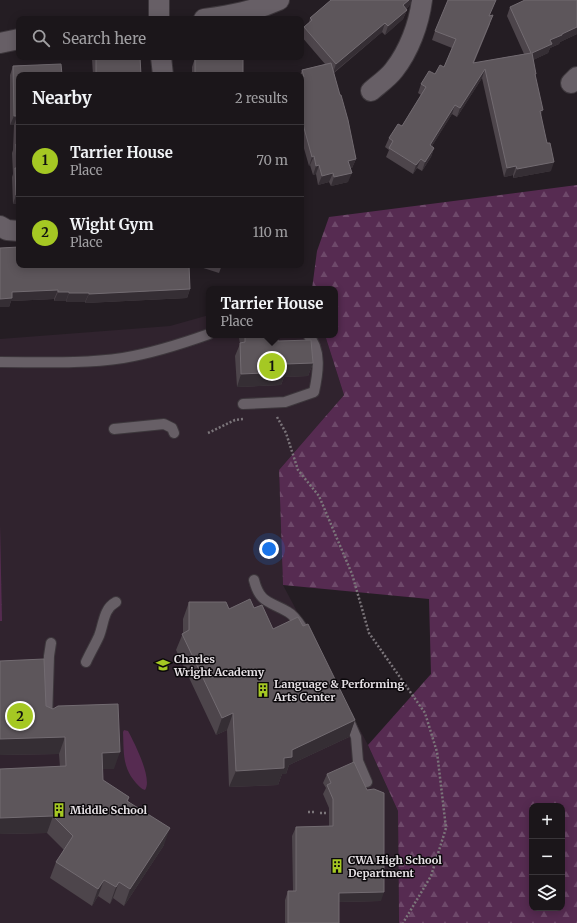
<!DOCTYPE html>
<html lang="en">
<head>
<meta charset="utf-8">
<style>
	body { margin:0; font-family:Merriweather,serif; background:#241f23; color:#f1f3f6 }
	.controls { position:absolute; right:12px; bottom:12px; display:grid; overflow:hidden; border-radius:8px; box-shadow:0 2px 10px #0003 }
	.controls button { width:36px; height:36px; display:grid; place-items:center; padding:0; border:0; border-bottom:1px solid #393539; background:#1b161a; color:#f1f3f6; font:20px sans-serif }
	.you { position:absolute; left:269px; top:549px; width:14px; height:14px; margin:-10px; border:3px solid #fff; border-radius:50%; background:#1a73e8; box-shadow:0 0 0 6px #1a73e833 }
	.badge { display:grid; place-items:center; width:26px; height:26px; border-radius:50%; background:#a5c823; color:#111; font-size:13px; font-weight:700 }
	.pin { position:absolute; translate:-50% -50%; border:2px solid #fff; box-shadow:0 1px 4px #0006 }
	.popup { position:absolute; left:206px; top:286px; width:132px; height:52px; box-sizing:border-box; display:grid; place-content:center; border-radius:8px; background:#1b161a; filter:drop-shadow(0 1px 3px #0005); font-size:13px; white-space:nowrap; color:#a09fa2 }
	.popup b { font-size:15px; color:#f1f3f6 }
	.popup::after { content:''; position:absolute; left:50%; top:100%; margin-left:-8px; border:8px solid transparent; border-top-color:#1b161a }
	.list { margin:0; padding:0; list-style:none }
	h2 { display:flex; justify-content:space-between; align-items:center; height:52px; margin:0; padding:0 16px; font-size:17px }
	h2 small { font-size:13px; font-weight:400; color:#a09fa2 }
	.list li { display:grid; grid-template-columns:26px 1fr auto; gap:12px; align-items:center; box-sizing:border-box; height:72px; padding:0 16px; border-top:1px solid #393539 }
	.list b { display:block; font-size:15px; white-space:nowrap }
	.list p { margin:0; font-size:13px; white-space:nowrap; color:#a09fa2 }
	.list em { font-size:13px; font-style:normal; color:#a09fa2 }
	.icon { flex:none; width:22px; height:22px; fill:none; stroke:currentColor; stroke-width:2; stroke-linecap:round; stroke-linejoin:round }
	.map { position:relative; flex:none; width:577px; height:923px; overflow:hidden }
	.search { position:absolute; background:#1b161a; box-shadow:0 2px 10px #0003; left:16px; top:16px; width:288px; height:44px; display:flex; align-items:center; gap:10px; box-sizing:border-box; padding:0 14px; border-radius:8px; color:#a09fa2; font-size:15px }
	.panel { position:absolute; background:#1b161a; box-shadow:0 2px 10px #0003; left:16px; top:72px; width:288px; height:196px; border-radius:8px }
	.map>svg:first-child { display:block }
</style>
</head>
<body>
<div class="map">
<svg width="577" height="923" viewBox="0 0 577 923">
	<defs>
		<pattern id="forest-firs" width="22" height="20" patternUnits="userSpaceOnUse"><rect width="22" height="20" fill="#562b51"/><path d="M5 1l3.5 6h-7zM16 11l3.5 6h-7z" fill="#6e496a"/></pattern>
		<pattern id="park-tufts" width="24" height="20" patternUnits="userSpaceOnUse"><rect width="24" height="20" fill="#562b51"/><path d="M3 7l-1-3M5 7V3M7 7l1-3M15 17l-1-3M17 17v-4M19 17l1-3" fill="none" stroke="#6e496a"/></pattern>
	</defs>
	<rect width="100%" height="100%" fill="#241d23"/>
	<!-- built -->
	<path fill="#30232e" d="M 209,315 L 209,335 L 325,335 L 344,395 L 279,470 L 283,585 L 368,745 L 398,811 L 399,923 L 0,923 L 0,339 L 170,326 Z"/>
	<!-- grass -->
	<path fill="#562b51" d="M 124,730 L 128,731 C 134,742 153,779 145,790 C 141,789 139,786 136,783 C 122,767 124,752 123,732 Z"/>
	<!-- forest -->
	<path fill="url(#forest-firs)" fill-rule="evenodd" d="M 577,185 L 577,923 L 399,923 L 398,811 L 368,745 L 431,674 L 429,599 L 283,585 L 279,470 L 344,395 L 325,335 L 335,335 L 335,289 L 312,289 L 317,251 L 329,217 ZM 532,806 L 562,806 L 562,908 L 532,908 Z"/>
	<!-- park -->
	<path fill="url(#park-tufts)" d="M 0,526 L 2,621 L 0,621 Z"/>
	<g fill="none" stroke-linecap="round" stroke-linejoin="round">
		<defs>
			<path id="service" d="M 0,362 C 41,362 83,364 123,358 C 153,353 181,344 209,334
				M 243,404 L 285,402 L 314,392 C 318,374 322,349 308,335
				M 114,429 L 164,424 L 172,428 L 174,433
				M 254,580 C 260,604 270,601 288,612 C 294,615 299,623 303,629
				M 86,662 C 90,653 95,645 99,636 C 104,624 103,609 116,602
				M 347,716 L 356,737 L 358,761 L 367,782
				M 47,719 L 49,656 L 51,643"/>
			<path id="minor" d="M 159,19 L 159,0
				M 204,19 C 230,15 255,11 279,0
				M 0,43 L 19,39
				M 161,57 L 163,75
				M 571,83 L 577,77
				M 371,91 C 379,84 388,78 394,70 C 409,51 419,24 422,0
				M 0,226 L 7,230 L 19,231"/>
		</defs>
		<!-- service casing -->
		<use href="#service" stroke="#3d373c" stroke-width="12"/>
		<!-- minor casing -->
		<use href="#minor" stroke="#3d373c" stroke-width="22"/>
		<!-- path -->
		<path stroke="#7b757a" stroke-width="2.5" stroke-dasharray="2 2" stroke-linecap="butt" d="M 277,417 L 286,433 L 298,470 L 319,496 L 352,574 L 369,633 L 425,713 L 437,752 L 446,828 L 431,876 L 403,923
			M 208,433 L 235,420 L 244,419
			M 308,812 L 315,812
			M 320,813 L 327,813"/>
		<!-- service -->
		<use href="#service" stroke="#675f66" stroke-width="10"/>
		<!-- minor -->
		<use href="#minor" stroke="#675f66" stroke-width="20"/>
	</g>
	<!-- wall -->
	<path fill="#4d454b" d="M 331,0 L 412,0 L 409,6 L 406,9 L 407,10 L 403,19 L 385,35 L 382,32 L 334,73 L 356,159 L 352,168 L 350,168 L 348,182 L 331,186 L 329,182 L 318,185 L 316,174 L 313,175 L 310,165 L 309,166 L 301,138 L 301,75 L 300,75 L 302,70 L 325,64 L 301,36 L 304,27 L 309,23 L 310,18 Z
		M 577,0 L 577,34 L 560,42 L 559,44 L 550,48 L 548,53 L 533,60 L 541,116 L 551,171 L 513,178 L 513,175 L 504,177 L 482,78 L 457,117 L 452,114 L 440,133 L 432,146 L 434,148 L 431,157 L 422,171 L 417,168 L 413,174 L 386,157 L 389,150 L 385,147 L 389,138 L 402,126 L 421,95 L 418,93 L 421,84 L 444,67 L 452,48 L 432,40 L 435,31 L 490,16 L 490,24 L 474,63 L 524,54 L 507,16 L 510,7 Z
		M 93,57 L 140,57 L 141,75 L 93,75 L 92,59 Z
		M 198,57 L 243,57 L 243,75 L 192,75 L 192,67 L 195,58 L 198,58 Z
		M 61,64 L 19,204 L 13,204 L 12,177 L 13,174 L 12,153 L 13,150 L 14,125 L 10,125 L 10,75 L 13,66 Z
		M 0,248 L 19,265 L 190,289 L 187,298 L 85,303 L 85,302 L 66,302 L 66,301 L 54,301 L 54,299 L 11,301 L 9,307 L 0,307 Z
		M 194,265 L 222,265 L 219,273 Z
		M 240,335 L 277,335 L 278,341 L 313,363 L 308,376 L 284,377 L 281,385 L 237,387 L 235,356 L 240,344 L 239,338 Z
		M 189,602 L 229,609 L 254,608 L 273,629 L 303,626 L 355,720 L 349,737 L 289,765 L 286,774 L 282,774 L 278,785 L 229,787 L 227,730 L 216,735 L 176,650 L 183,633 L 183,619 Z
		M 0,661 L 46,706 L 114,769 L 102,769 L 103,780 L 129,797 L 128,801 L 164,845 L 124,906 L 113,898 L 110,904 L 98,896 L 92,906 L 50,878 L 56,862 L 64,850 L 47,833 L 0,834 L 0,769 L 60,767 L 59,754 L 0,755 Z
		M 327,774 L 381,901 L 339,902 L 339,923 L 285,923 L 285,900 L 288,891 L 293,891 L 292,836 L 296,827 L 329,826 L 329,808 L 323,794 L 326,788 L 323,783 Z"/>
	<!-- shaded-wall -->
	<path fill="#352e34" d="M 409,0 L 412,0 L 409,6 L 400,14 L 403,5 Z
		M 407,10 L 403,19 L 385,35 L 388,26 Z
		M 385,23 L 382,32 L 333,73 L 336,64 Z
		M 577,27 L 577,34 L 560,42 L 559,44 L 550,48 L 548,53 L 529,62 L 532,53 L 550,40 L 562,34 Z
		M 485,69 L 482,78 L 457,117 L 460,108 Z
		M 455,105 L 452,114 L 427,154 L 430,145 Z
		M 543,110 L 540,119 L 540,111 Z
		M 14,116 L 17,116 L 14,125 L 10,125 Z
		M 434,148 L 431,157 L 422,171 L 425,162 Z
		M 314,156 L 310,165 L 309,166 L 312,157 Z
		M 356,159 L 352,168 L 345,170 L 348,161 Z
		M 421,159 L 417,168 L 413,174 L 416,165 Z
		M 554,162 L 551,171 L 513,178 L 517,169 Z
		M 319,165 L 316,174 L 313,175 L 316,166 Z
		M 516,166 L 513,175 L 504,177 L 507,168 Z
		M 333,173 L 329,182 L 318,185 L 322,176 Z
		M 352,173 L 348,182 L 331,186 L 334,177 Z
		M 16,195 L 19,195 L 19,204 L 13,204 Z
		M 190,289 L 187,298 L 85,303 L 89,294 Z
		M 58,290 L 54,299 L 11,301 L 9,307 L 0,307 L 0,299 L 12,292 Z
		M 58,292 L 69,292 L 66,301 L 54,301 Z
		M 69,293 L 89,293 L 85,302 L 66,302 Z
		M 313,363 L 308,376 L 284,377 L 281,385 L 237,387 L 241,374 L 286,364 Z
		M 233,713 L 227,730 L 216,735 L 222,718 Z
		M 355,720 L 349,737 L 289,765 L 286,774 L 282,774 L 278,785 L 229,787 L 236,771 L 284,758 L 292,750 Z
		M 65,737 L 59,754 L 0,755 L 0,739 Z
		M 120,752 L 114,769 L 96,769 L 102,753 Z
		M 53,816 L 47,833 L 0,834 L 0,818 Z
		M 170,828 L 164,845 L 124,906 L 130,889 Z
		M 104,880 L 98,896 L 92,906 L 98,889 Z
		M 119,882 L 113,898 L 110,904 L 116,887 Z
		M 384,892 L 381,901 L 336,902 L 339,893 Z"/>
	<!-- building -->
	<path fill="#5d565b" stroke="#726b71" d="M 331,0 L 409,0 L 403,5 L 407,10 L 388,26 L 385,23 L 336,64 L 304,27 L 312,20 L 310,18 Z
		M 448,0 L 496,0 L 489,16 L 493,15 L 473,63 L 531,53 L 510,7 L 525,0 L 577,0 L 577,27 L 562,34 L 562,35 L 550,40 L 552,44 L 532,53 L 536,74 L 535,74 L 543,110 L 540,111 L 547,143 L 550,143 L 554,162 L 517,169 L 516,166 L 507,168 L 485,69 L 460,108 L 455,105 L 443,124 L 430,145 L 434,148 L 425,162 L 421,159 L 416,165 L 389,148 L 393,141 L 389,138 L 398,124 L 402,126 L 426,87 L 421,84 L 429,71 L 435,74 L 440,65 L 444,67 L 456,39 L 435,31 Z
		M 96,57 L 140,57 L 141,75 L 96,75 Z
		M 200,57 L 243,57 L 243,75 L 195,75 L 195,58 L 200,58 Z
		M 331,63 L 340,95 L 341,95 L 348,120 L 356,159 L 348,161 L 352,173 L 334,177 L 333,173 L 322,176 L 319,165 L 316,166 L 314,156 L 312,157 L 301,117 L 301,78 L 304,77 L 302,70 Z
		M 61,64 L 62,75 L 19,75 L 19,195 L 16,195 L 15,168 L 17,168 L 16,144 L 17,144 L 17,116 L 14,116 L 13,66 Z
		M 19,247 L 19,265 L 189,265 L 190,289 L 89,294 L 89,293 L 69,293 L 69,292 L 58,292 L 58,290 L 12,292 L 12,298 L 0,299 L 0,248 Z
		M 245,335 L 277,335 L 278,341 L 311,340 L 313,363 L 286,364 L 286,372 L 241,374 L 240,343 L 245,342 Z
		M 250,599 L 254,608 L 262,605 L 273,629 L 298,617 L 303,626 L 308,624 L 355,720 L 292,750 L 292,757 L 284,758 L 284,768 L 236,771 L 233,713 L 222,718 L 182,634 L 189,630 L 189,602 L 226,602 L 229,609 Z
		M 44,659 L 46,706 L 53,709 L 58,706 L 118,704 L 120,752 L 102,753 L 103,780 L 129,797 L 127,801 L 170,828 L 130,889 L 119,882 L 116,887 L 104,880 L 98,889 L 56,862 L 73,836 L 53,816 L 0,818 L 0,769 L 66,766 L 65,737 L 0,739 L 0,661 Z
		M 354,762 L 367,790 L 374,789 L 384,793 L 384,892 L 339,893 L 339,923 L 288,923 L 288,891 L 296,891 L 296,827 L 333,826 L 333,799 L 327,785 L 331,783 L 327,774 Z"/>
	<!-- icons -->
	<defs>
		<symbol id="school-bare" viewBox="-9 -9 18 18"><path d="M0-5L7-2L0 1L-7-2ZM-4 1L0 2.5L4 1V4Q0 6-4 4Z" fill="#a5c823" stroke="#0b080b" stroke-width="2.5" paint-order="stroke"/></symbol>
		<symbol id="building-bare" viewBox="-9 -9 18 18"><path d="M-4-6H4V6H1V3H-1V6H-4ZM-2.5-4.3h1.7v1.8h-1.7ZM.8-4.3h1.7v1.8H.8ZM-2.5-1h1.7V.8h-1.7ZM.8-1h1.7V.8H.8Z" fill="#a5c823" stroke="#0b080b" stroke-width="2.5" paint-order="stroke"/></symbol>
	</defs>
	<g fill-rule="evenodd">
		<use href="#school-bare" x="153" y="655" width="20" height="20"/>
		<use href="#building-bare" x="253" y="680" width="20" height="20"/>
		<use href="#building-bare" x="49" y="800" width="20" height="20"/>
		<use href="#building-bare" x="327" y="856" width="20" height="20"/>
	</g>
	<g text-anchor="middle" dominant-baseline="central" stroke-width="3" stroke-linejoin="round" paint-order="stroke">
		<!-- poi labels -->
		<g font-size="11" font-weight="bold" fill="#e6e1e5" stroke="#0b080b" text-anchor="start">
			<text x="174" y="659">Charles<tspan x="174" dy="13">Wright Academy</tspan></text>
			<text x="274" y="684">Language &amp; Performing<tspan x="274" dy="13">Arts Center</tspan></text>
			<text x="70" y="810">Middle School</text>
			<text x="348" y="860">CWA High School<tspan x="348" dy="13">Department</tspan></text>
		</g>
	</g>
</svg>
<div class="controls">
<button>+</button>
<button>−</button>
<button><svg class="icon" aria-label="layers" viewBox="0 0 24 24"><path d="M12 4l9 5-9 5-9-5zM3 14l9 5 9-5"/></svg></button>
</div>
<div class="you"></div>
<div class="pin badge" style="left:272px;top:366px">1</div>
<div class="popup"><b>Tarrier House</b>Place</div>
<div class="pin badge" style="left:20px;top:716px">2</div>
<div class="search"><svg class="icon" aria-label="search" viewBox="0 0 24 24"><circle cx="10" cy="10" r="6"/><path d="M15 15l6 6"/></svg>Search here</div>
<section class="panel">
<h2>Nearby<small>2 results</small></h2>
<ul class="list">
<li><span class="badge">1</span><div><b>Tarrier House</b><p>Place</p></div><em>70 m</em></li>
<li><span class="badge">2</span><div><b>Wight Gym</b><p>Place</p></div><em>110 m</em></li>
</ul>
</section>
</div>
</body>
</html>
